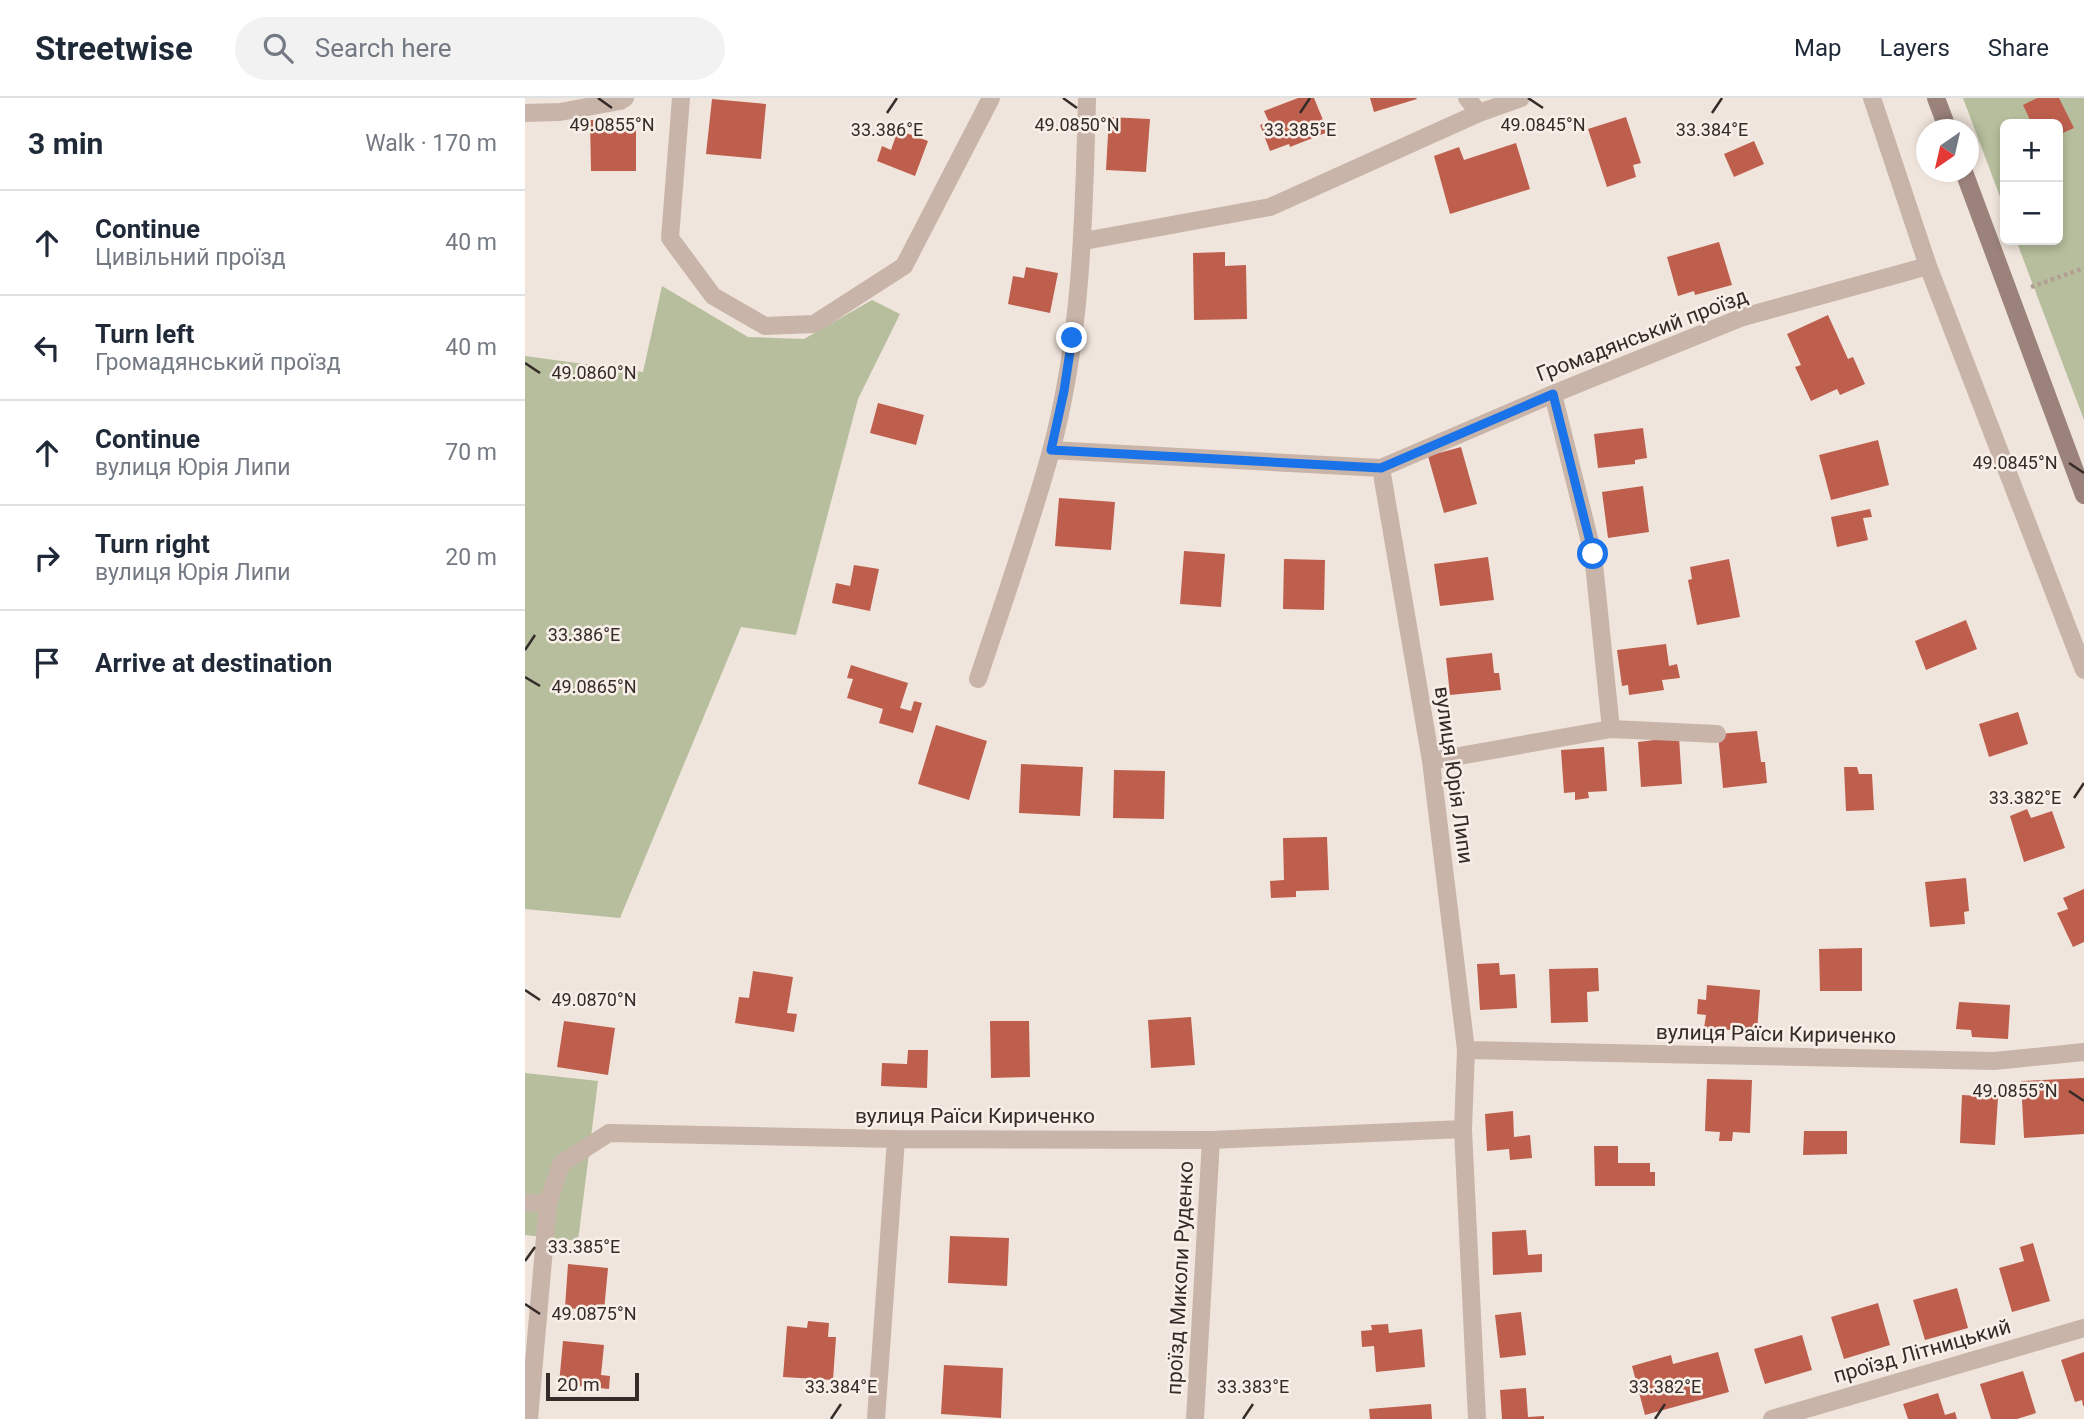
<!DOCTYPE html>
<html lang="en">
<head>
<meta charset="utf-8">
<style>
	body { margin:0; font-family:Roboto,sans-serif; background:#f2f2f3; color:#1f2937 }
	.controls { position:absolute; right:21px; top:21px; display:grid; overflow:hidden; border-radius:10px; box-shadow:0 4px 10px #0003 }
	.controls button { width:63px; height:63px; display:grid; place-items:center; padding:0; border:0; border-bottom:2px solid #e0e1e3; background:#fff; color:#1f2937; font:35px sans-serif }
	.compass { position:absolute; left:1391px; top:21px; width:63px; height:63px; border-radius:50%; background:#fff; box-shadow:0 4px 10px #0003; rotate:214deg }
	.scale { position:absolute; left:21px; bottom:18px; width:93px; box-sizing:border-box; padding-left:7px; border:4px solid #352b28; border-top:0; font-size:19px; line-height:24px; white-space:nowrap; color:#352b28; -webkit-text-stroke:5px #f8efe8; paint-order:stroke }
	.stop { position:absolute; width:21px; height:21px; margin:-16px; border:5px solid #1a73e8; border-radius:50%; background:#fff }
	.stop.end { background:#1a73e8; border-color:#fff; box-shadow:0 2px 7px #0008 }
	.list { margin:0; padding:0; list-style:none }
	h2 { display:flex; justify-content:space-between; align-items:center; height:91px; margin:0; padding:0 28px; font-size:30px }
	h2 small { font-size:23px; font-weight:400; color:#747a83 }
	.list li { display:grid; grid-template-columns:46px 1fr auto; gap:21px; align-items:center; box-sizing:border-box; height:105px; padding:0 28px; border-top:2px solid #e0e1e3 }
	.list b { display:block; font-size:26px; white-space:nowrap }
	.list p { margin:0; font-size:23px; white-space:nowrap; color:#747a83 }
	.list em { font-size:23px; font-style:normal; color:#747a83 }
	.icon { flex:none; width:38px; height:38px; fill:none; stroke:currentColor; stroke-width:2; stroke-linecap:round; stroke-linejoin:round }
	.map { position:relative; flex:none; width:1559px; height:1321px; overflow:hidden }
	header { display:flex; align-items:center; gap:42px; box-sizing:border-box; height:98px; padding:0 35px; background:#fff; border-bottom:2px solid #e0e1e3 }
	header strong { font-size:33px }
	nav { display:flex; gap:38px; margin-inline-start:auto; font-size:24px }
	.search { width:490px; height:63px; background:#f2f2f3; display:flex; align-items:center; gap:18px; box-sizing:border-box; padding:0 24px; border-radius:38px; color:#747a83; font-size:26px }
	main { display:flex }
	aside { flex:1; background:#fff }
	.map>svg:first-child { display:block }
</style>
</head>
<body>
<header>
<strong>Streetwise</strong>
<div class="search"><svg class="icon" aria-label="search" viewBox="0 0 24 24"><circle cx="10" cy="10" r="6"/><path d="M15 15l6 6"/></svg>Search here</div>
<nav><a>Map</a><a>Layers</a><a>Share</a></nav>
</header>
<main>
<aside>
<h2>3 min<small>Walk · 170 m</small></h2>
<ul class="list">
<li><svg class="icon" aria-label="ahead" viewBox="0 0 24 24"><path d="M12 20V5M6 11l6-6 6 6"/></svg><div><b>Continue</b><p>Цивільний проїзд</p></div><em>40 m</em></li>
<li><svg class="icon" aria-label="left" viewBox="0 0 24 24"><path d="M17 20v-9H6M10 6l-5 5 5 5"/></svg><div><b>Turn left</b><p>Громадянський проїзд</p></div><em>40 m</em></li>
<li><svg class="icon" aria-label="ahead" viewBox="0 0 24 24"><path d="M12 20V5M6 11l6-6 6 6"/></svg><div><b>Continue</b><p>вулиця Юрія Липи</p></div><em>70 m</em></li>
<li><svg class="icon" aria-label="right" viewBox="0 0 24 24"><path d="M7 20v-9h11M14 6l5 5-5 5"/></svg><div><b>Turn right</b><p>вулиця Юрія Липи</p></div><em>20 m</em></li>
<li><svg class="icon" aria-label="arrive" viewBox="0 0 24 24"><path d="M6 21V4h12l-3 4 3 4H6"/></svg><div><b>Arrive at destination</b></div></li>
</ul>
</aside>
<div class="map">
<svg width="1559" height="1321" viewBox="0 0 1559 1321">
	<rect width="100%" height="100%" fill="#f0e5dc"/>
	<!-- green -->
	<path fill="#b6be9d" d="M 1438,0 L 1559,0 L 1559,322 L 1491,142 L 1533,142 L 1533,26 L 1480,26 L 1480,112 Z
		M 137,188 L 223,239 L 279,241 L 347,202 L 375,216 L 333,301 L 271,537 L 216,529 L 95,820 L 0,811 L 0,258 L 118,274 Z
		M 0,975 L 73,983 L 53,1143 L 0,1137 Z"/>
	<!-- building -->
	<path fill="#be5e4d" d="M 773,0 L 789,0 L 803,34 L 765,49 L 764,46 L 745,53 L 735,27 L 744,24 L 739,13 Z
		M 845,0 L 891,0 L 892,1 L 849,14 Z
		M 1512,0 L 1534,0 L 1549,30 L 1533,37 L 1533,26 L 1507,26 L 1498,7 Z
		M 187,1 L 241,6 L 236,61 L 181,56 Z
		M 584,19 L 625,21 L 621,74 L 581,72 Z
		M 1101,19 L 1116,65 L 1108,67 L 1111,79 L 1082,89 L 1063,31 Z
		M 111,21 L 111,73 L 66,73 L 65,22 Z
		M 373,32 L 403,43 L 390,78 L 352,63 L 357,48 L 366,52 Z
		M 1229,43 L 1239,66 L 1209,79 L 1199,56 Z
		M 991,45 L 1005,91 L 925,116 L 909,58 L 934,49 L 939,62 Z
		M 1194,144 L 1207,187 L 1170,197 L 1169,193 L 1153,198 L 1142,159 Z
		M 700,154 L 700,168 L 721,167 L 722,221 L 669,222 L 668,155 Z
		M 501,169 L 533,175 L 525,215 L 483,206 L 488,178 L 499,180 Z
		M 1303,217 L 1323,261 L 1328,259 L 1340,286 L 1315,297 L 1312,291 L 1286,303 L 1270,269 L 1276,267 L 1262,236 Z
		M 353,305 L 399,317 L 391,347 L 345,335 Z
		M 1118,330 L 1122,360 L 1110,362 L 1110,366 L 1073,370 L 1069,336 Z
		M 1353,342 L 1364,387 L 1306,402 L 1294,357 Z
		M 936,349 L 952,406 L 919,415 L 903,358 Z
		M 1118,388 L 1124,434 L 1083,440 L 1077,394 Z
		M 534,400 L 590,404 L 586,452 L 530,448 Z
		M 1345,411 L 1347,419 L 1338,420 L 1343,442 L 1312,449 L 1306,419 Z
		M 659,453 L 700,456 L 696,509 L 655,506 Z
		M 963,459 L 969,502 L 915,508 L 909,466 Z
		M 759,461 L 800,462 L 799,512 L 758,511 Z
		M 1204,461 L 1215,519 L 1172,527 L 1163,482 L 1167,481 L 1165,469 Z
		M 329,467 L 354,471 L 345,513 L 307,505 L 311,485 L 325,488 Z
		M 1441,522 L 1452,551 L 1401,572 L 1390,543 Z
		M 1141,546 L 1144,568 L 1152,566 L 1155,580 L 1137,582 L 1139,592 L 1104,597 L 1103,587 L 1097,588 L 1092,552 Z
		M 967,555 L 969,575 L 974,575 L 976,592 L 925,597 L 921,560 Z
		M 326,567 L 383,585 L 375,610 L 386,613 L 389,603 L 397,605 L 388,635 L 354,625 L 358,611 L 322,600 L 328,581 L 322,580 Z
		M 1493,614 L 1503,646 L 1464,659 L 1454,626 Z
		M 411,627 L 462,643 L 444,702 L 393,686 Z
		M 1232,633 L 1236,664 L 1240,664 L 1242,685 L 1198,690 L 1193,636 Z
		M 1154,639 L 1157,686 L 1116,689 L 1113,644 Z
		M 1079,649 L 1082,693 L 1063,694 L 1064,700 L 1050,702 L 1050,694 L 1039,695 L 1036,652 Z
		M 496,666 L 558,669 L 555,718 L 494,715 Z
		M 1319,669 L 1332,669 L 1334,676 L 1347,676 L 1349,712 L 1321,713 Z
		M 589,672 L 640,673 L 639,721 L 588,720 Z
		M 1502,711 L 1506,720 L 1527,713 L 1540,750 L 1499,764 L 1485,718 Z
		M 802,739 L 804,792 L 771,793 L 771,799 L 746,800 L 745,783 L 759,782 L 758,740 Z
		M 1441,780 L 1444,813 L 1439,814 L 1440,826 L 1405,829 L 1400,784 Z
		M 1559,791 L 1559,844 L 1548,849 L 1532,815 L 1543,811 L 1538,800 Z
		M 1337,850 L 1337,893 L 1295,893 L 1294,851 Z
		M 974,865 L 975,877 L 990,876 L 992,910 L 955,912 L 952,866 Z
		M 1073,870 L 1074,893 L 1062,894 L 1063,924 L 1026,925 L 1024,871 Z
		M 228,873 L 268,879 L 262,915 L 272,916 L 269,934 L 210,925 L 214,899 L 224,900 Z
		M 1182,887 L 1235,892 L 1232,934 L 1179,930 L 1181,917 L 1172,916 L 1173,901 L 1181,902 Z
		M 1434,904 L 1485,907 L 1483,941 L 1447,939 L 1446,932 L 1431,931 Z
		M 666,919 L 670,967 L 626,970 L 623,922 Z
		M 39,923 L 90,930 L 83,977 L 32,969 Z
		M 465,923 L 504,923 L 505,979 L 466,980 Z
		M 383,952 L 403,952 L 402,990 L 356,988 L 357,965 L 382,966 Z
		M 1559,980 L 1559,1036 L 1499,1040 L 1496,983 Z
		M 1182,981 L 1227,982 L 1225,1035 L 1208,1034 L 1207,1043 L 1194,1043 L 1195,1034 L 1180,1033 Z
		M 1437,997 L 1473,999 L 1470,1047 L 1435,1045 Z
		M 988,1013 L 989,1039 L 1005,1037 L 1007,1060 L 985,1062 L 984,1051 L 962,1053 L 960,1016 Z
		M 1279,1033 L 1322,1033 L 1322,1056 L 1278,1057 Z
		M 1069,1048 L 1093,1048 L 1093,1065 L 1125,1065 L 1125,1074 L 1130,1074 L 1130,1088 L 1070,1088 Z
		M 1001,1132 L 1003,1157 L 1017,1156 L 1017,1174 L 968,1177 L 967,1134 Z
		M 425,1138 L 484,1140 L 482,1188 L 423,1185 Z
		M 1508,1145 L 1525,1203 L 1487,1214 L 1474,1170 L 1499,1163 L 1495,1149 Z
		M 43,1166 L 83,1170 L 79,1213 L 40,1210 Z
		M 1432,1190 L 1443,1230 L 1400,1242 L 1388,1202 Z
		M 1353,1205 L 1365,1247 L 1319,1261 L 1306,1219 Z
		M 996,1214 L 1001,1257 L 975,1260 L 970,1217 Z
		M 283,1223 L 304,1225 L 303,1239 L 311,1239 L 308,1282 L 258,1279 L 262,1228 L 282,1230 Z
		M 863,1226 L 864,1235 L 897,1231 L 900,1269 L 851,1274 L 849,1248 L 837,1249 L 836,1233 L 847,1232 L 846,1227 Z
		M 1277,1237 L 1287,1272 L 1240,1286 L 1229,1251 Z
		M 38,1243 L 79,1247 L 76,1277 L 85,1278 L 84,1291 L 34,1286 Z
		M 1193,1254 L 1204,1294 L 1120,1317 L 1107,1268 L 1146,1257 L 1148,1266 Z
		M 1559,1254 L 1559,1308 L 1558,1308 L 1557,1302 L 1550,1304 L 1536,1262 Z
		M 419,1267 L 478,1270 L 476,1320 L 416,1316 Z
		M 1498,1273 L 1511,1315 L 1492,1321 L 1466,1321 L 1455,1286 Z
		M 1001,1290 L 1003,1319 L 1019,1318 L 1019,1321 L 977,1321 L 975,1292 Z
		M 1413,1295 L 1420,1317 L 1430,1314 L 1432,1321 L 1383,1321 L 1378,1306 Z
		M 906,1306 L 907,1321 L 845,1321 L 844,1311 Z"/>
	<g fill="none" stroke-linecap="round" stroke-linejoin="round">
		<!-- path -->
		<path stroke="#b39e93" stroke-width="4.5" stroke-dasharray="3.5 3.5" stroke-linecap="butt" d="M 1506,189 L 1559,170"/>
		<!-- service -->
		<path stroke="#c8b4a9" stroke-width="18" d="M 942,0 L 954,15"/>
		<!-- minor -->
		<path stroke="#c8b4a9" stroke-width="18" d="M 156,0 L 145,140 L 188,198 L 240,228 L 289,226 L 379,168 L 466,0
			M 1347,0 L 1403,168 L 1559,572
			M 0,15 L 35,14 L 95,3 L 100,0
			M 559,143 L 745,109 L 954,15 L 996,0
			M 1028,296 L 1068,456 L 1086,631
			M 526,352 L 856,370 L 906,663 L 941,952 L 938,1031 L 952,1321
			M 856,370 L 1028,296 L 1218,219 L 1403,168
			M 453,581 C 478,505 505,430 526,353 C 557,239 559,117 562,0
			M 906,663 L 1086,631 L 1192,636
			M 941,952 L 1469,963 L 1559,954
			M 0,1105 L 23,1105 L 36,1066 L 84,1035 L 371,1041 L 686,1042 L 938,1031
			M 4,1321 L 23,1105
			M 351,1321 L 371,1041
			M 670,1321 L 686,1042
			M 1247,1321 L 1559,1230"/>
		<!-- secondary -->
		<path stroke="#9b837b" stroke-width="18" d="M 1411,0 L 1423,32
			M 1439,74 L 1559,397"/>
	</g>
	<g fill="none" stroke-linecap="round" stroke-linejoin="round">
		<!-- route -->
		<path stroke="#1a73e8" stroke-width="9" d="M 547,240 L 539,293 L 526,352 L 856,370 L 1028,296 L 1068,456"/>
	</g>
	<!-- ticks -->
	<path fill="none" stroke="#352b28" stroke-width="2.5" d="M 73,0 L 87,10M 538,0 L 552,10M 1003,0 L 1018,10M 362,15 L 372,0M 775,15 L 785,0M 1187,15 L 1197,0M 0,265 L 15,275M 1544,365 L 1559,375M 0,552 L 10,537M 0,579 L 15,588M 1549,700 L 1559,685M 0,892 L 15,902M 1544,993 L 1559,1003M 0,1163 L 10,1149M 0,1206 L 15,1216M 306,1321 L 316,1306M 718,1321 L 728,1306M 1130,1321 L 1140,1306"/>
	<g text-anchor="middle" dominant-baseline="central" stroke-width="5" stroke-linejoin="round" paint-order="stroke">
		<!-- street labels -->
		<g font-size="21" fill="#352b28" stroke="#f8efe8">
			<text transform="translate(1117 237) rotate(-21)">Громадянський проїзд</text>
			<text transform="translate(929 677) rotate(82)">вулиця Юрія Липи</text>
			<text transform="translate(1251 936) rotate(1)">вулиця Раїси Кириченко</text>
			<text x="450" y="1018">вулиця Раїси Кириченко</text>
			<text transform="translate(655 1180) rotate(-87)">проїзд Миколи Руденко</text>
			<text transform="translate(1397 1253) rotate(-16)">проїзд Літницький</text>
		</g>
	</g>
	<g font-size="18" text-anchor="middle" fill="#352b28" stroke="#f8efe8" stroke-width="5" stroke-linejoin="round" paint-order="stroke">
		<text x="87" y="33">49.0855°N</text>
		<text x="552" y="33">49.0850°N</text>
		<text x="1018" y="33">49.0845°N</text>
		<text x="362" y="38">33.386°E</text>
		<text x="775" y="38">33.385°E</text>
		<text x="1187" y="38">33.384°E</text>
		<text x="69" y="281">49.0860°N</text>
		<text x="1490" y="371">49.0845°N</text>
		<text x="59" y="543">33.386°E</text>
		<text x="69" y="595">49.0865°N</text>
		<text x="1500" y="706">33.382°E</text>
		<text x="69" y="908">49.0870°N</text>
		<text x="1490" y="999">49.0855°N</text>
		<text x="59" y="1155">33.385°E</text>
		<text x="69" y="1222">49.0875°N</text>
		<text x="316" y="1295">33.384°E</text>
		<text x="728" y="1295">33.383°E</text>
		<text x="1140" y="1295">33.382°E</text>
	</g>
</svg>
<div class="controls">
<button>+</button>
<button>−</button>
</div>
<svg class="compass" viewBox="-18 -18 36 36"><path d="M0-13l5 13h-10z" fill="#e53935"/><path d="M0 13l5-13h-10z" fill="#747a83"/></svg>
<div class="scale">20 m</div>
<div class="stop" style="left:1068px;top:456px"></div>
<div class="stop end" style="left:547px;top:240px"></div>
</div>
</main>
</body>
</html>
